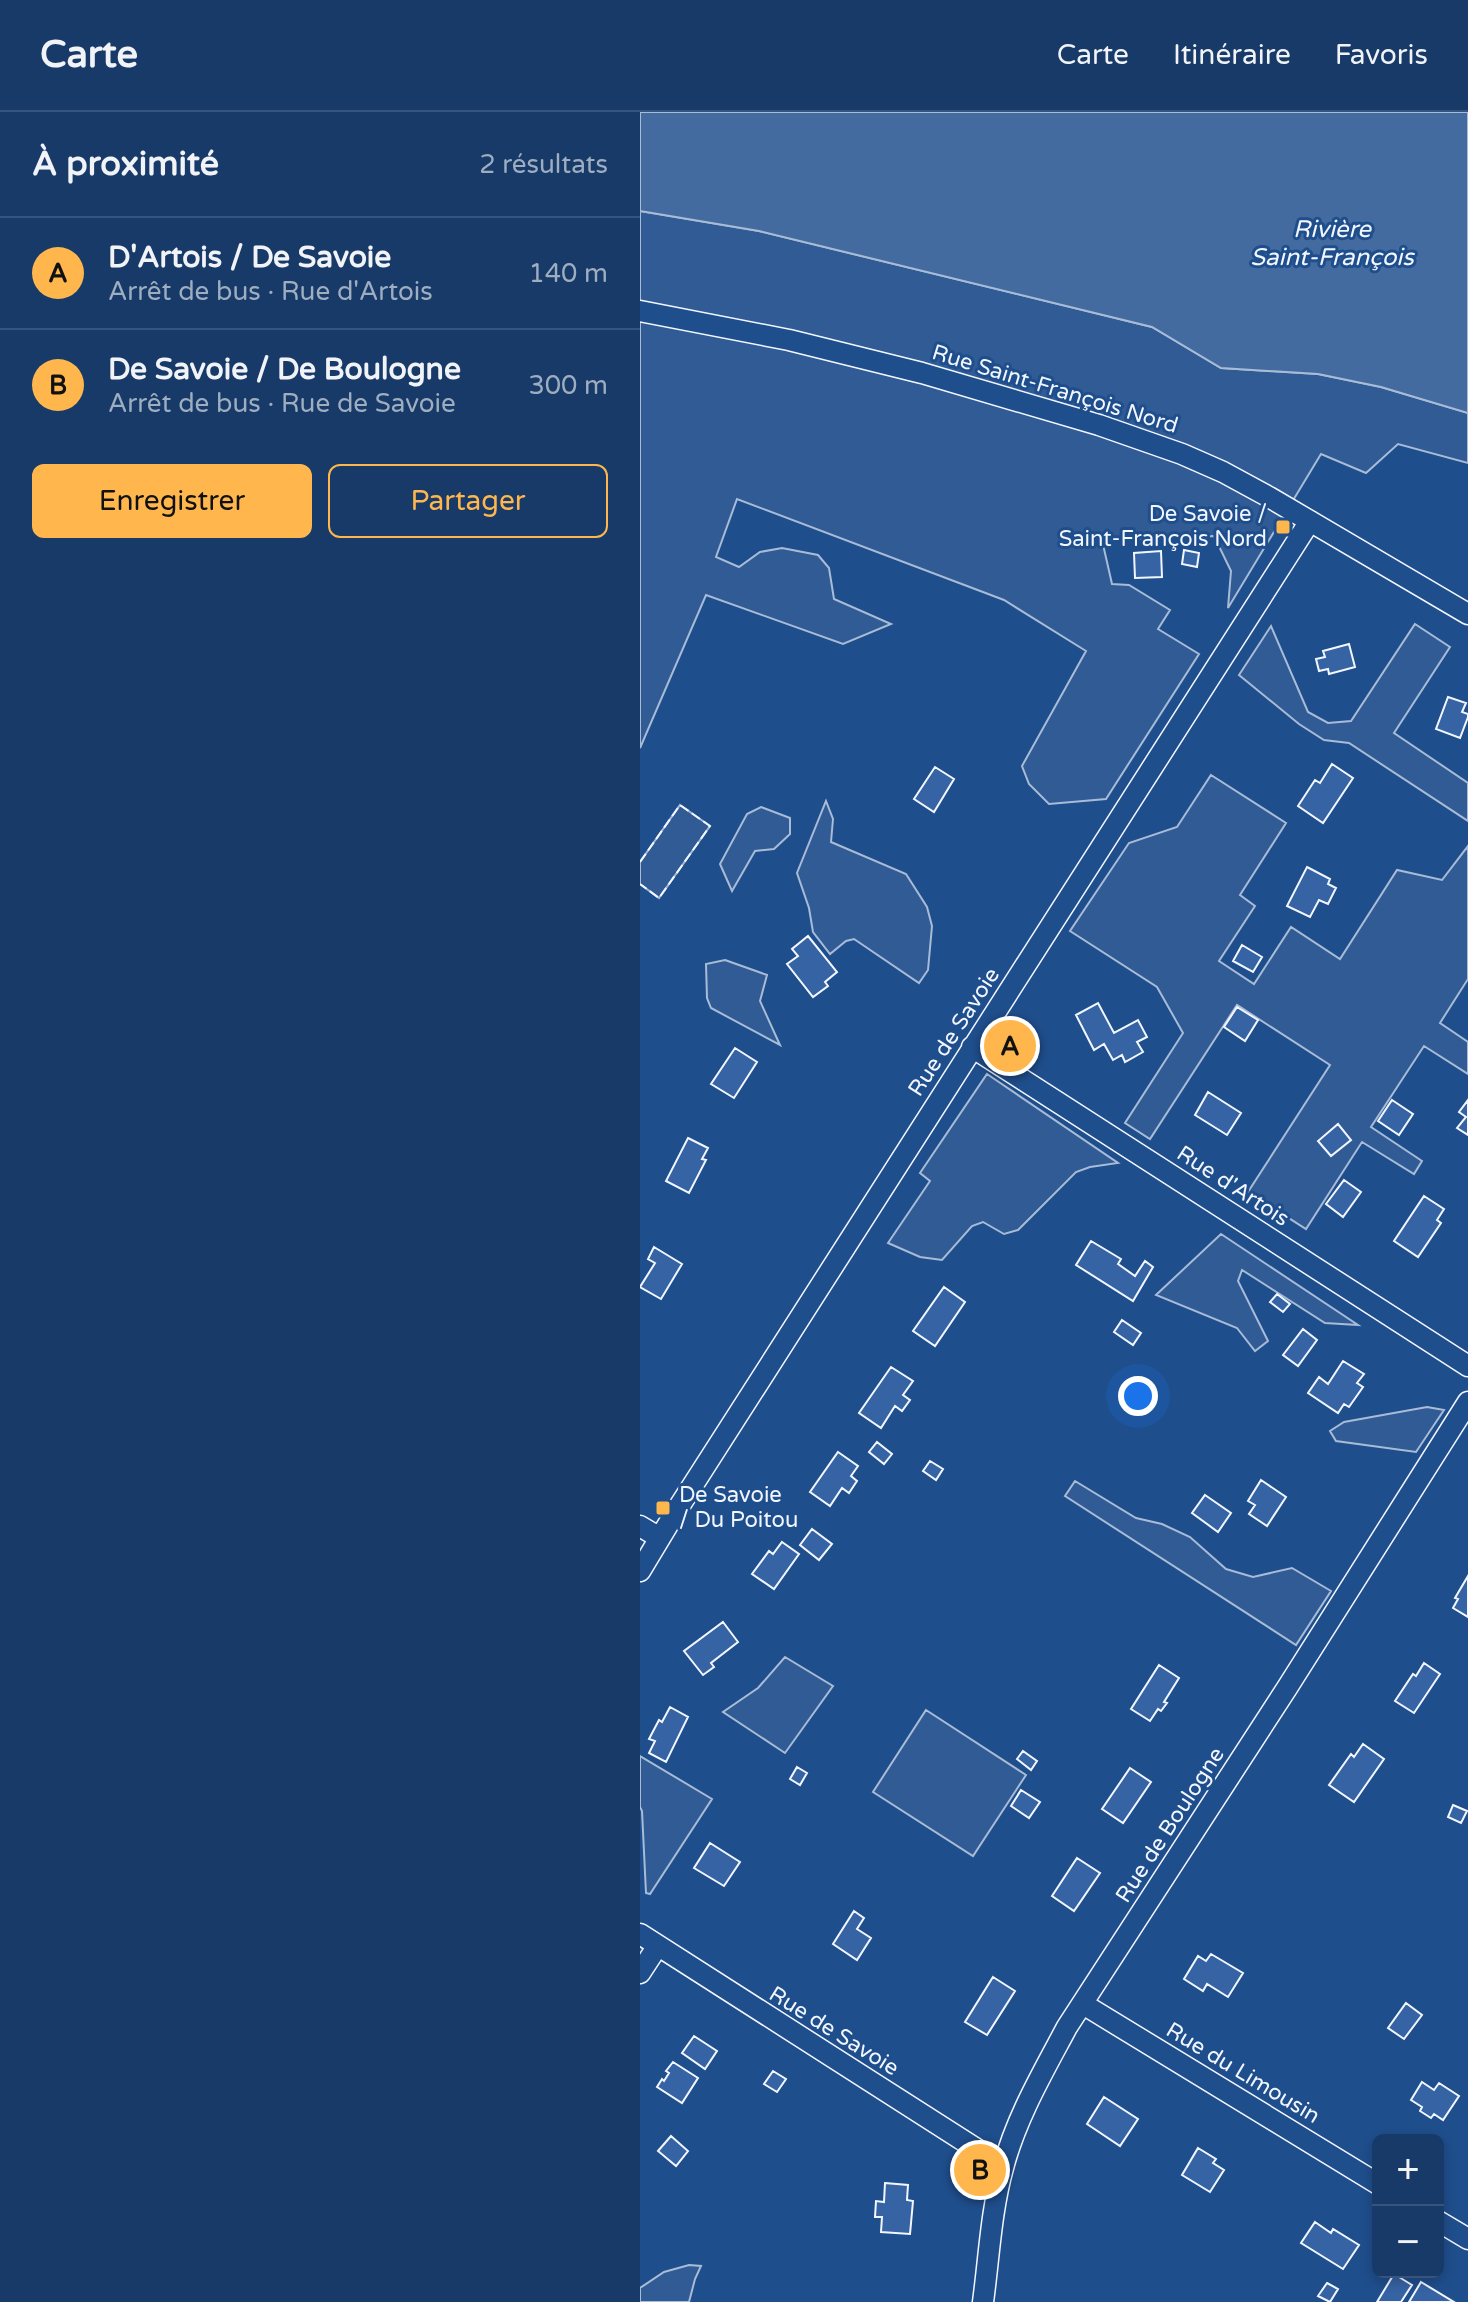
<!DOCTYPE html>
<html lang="fr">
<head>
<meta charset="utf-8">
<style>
	body { margin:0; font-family:"Varela Round",sans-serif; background:#20416f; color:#f1f3f6 }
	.controls { position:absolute; right:24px; bottom:24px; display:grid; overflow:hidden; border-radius:12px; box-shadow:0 4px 12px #0003 }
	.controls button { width:72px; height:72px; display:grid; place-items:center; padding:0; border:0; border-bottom:2px solid #36547d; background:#173a69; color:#f1f3f6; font:40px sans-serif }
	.you { position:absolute; left:498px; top:1284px; width:28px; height:28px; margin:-20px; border:6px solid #fff; border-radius:50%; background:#1a73e8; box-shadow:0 0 0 12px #1a73e833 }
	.badge { display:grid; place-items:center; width:52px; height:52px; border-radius:50%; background:#ffb74d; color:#111; font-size:26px; font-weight:700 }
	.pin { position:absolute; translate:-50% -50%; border:4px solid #fff; box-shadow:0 2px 8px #0006 }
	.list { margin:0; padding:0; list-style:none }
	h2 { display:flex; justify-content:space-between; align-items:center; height:104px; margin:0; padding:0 32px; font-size:34px }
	h2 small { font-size:26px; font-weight:400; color:#9eadc0 }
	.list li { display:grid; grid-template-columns:52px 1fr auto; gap:24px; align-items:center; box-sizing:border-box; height:112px; padding:0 32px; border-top:2px solid #36547d }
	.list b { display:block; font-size:30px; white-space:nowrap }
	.list p { margin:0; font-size:26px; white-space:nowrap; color:#9eadc0 }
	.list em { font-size:26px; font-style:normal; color:#9eadc0 }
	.actions { display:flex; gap:16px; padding:24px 32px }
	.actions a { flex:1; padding:18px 0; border:2px solid #ffb74d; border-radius:12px; text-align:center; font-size:28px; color:#ffb74d }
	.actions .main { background:#ffb74d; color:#111 }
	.map { position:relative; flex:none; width:828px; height:2190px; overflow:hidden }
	header { display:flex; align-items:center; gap:48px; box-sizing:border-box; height:112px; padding:0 40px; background:#173a69; border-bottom:2px solid #36547d }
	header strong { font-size:38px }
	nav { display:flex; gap:44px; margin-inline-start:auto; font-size:28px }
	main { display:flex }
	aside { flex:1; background:#173a69 }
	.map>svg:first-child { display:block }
</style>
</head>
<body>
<header>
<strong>Carte</strong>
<nav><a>Carte</a><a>Itinéraire</a><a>Favoris</a></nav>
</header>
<main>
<aside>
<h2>À proximité<small>2 résultats</small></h2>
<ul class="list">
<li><span class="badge">A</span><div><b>D'Artois / De Savoie</b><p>Arrêt de bus · Rue d'Artois</p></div><em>140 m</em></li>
<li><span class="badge">B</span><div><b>De Savoie / De Boulogne</b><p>Arrêt de bus · Rue de Savoie</p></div><em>300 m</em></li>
</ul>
<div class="actions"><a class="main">Enregistrer</a><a>Partager</a></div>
</aside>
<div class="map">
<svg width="828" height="2190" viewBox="0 0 828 2190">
	<rect width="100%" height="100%" fill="#1f4e8c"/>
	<!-- built -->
	<path fill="#305b95" stroke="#a8bbd7" stroke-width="2" d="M 0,99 L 119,119 L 512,215 L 581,256 L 678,262 L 741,275 L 828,301 L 828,351 L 758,332 L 726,361 L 681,342 L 588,496 L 591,459 L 574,424 L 462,428 L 472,472 L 489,473 L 530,498 L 518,517 L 559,542 L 466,687 L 409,692 L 389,672 L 382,654 L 446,539 L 364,488 L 97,387 L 76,445 L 99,455 L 120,440 L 142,436 L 178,443 L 189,456 L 194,487 L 251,512 L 203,532 L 66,483 L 0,636 Z
		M 775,512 L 810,535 L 754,621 L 828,671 L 828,709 L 709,631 L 684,628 L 659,612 L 599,563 L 631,514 L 668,600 L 688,611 L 711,609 Z
		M 571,663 L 646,711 L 600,783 L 615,794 L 579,849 L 614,872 L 651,815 L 700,847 L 757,758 L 802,768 L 828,734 L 828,867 L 800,911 L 828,930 L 828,962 L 784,934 L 731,1015 L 782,1049 L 774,1062 L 722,1030 L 666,1117 L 608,1080 L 690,953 L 597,893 L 510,1027 L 485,1011 L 543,921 L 517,875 L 430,819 L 489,731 L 537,715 Z
		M 186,689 L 193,707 L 191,730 L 266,762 L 287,795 L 292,814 L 288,858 L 279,871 L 214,827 L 206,829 L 190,842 L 173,820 L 169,796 L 157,761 Z
		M 40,693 L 70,714 L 19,786 L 0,772 L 0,750 Z
		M 121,695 L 150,706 L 150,722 L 134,737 L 115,739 L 92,779 L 80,752 L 107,702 Z
		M 85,848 L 127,863 L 120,889 L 140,933 L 71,896 L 67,886 L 66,852 Z
		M 347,962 L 478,1051 L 450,1055 L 436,1060 L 378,1118 L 364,1122 L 343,1110 L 332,1114 L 302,1148 L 280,1145 L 248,1131 L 290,1069 L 280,1061 Z
		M 581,1122 L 718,1213 L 685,1211 L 602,1158 L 598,1169 L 628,1229 L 615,1239 L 597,1216 L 516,1183 Z
		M 787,1295 L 804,1298 L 776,1340 L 696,1329 L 690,1319 L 704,1310 Z
		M 435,1369 L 496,1406 L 522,1412 L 550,1425 L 586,1457 L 613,1465 L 652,1456 L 691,1479 L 656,1533 L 425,1384 Z
		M 145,1545 L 193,1574 L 145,1641 L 83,1600 L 118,1576 Z
		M 286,1598 L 386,1663 L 333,1744 L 233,1680 Z
		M 0,1644 L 72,1687 L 10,1782 L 6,1781 L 2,1699 L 0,1695 Z
		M 49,2153 L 61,2154 L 55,2167 L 49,2190 L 0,2190 L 0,2176 L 24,2160 Z"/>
	<!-- water -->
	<path fill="#446ba0" stroke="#a8bbd7" stroke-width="2" d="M 0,0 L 828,0 L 828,301 L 741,275 L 678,262 L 581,256 L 512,215 L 119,119 L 0,99 Z"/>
	<!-- building -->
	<path fill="#3563a3" stroke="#f2f6ff" stroke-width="2" d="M 544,438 L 559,441 L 557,455 L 542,452 Z
		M 521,439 L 522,465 L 495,466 L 494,441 Z
		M 709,532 L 715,555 L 689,562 L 688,557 L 679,559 L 676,547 L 685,545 L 683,539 Z
		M 808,585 L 826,591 L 822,600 L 828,602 L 828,605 L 820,626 L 796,617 Z
		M 692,652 L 713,666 L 683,711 L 658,694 L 675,668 L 680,671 Z
		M 295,655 L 314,667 L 294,700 L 274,687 Z
		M 667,755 L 690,767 L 688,772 L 696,776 L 688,792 L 679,788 L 670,805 L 647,794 Z
		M 168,824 L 197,860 L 185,870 L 188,874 L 173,885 L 147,852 L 158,844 L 152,837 Z
		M 602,833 L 622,845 L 613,860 L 593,849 Z
		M 458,891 L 474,921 L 498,908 L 507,925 L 497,930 L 503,940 L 485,950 L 482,943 L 473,948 L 464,932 L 454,938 L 436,903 Z
		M 597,895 L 618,908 L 605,929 L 584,915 Z
		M 95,936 L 117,950 L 94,986 L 71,972 Z
		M 568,980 L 601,1001 L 587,1023 L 555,1003 Z
		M 752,988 L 773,1002 L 759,1023 L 738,1009 Z
		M 828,988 L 828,1023 L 817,1016 L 826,1005 L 819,1000 Z
		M 698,1012 L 711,1028 L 691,1044 L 678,1029 Z
		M 48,1026 L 68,1036 L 62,1047 L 66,1048 L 49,1081 L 26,1069 Z
		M 704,1068 L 721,1080 L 703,1105 L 686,1092 Z
		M 784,1084 L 804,1097 L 797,1108 L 801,1111 L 778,1145 L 754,1129 Z
		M 451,1129 L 481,1147 L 478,1152 L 495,1164 L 505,1149 L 513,1155 L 493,1189 L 436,1153 Z
		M 14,1135 L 42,1152 L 21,1187 L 0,1175 L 15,1151 L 8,1147 Z
		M 304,1175 L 325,1190 L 295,1234 L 273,1219 Z
		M 637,1182 L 650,1192 L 643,1200 L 630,1190 Z
		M 482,1208 L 501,1221 L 493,1233 L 474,1220 Z
		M 663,1217 L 677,1228 L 658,1254 L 643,1243 Z
		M 703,1249 L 724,1262 L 717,1271 L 723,1275 L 709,1295 L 704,1292 L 698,1301 L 668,1281 L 679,1265 L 688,1272 Z
		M 251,1255 L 273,1269 L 263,1283 L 270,1288 L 262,1299 L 255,1294 L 241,1316 L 219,1301 Z
		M 237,1330 L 252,1342 L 244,1352 L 229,1340 Z
		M 198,1340 L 218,1354 L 211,1364 L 217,1369 L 209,1381 L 202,1376 L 190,1394 L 170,1380 Z
		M 290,1349 L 303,1357 L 296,1368 L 283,1359 Z
		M 621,1368 L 646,1385 L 627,1414 L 609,1402 L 615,1393 L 608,1389 Z
		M 565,1383 L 591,1401 L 578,1420 L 552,1401 Z
		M 172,1417 L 192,1432 L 179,1448 L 160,1433 Z
		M 142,1430 L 159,1442 L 134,1477 L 112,1462 L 129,1439 L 133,1442 Z
		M 828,1464 L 828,1505 L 813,1496 L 818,1487 L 815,1486 Z
		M 83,1510 L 98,1530 L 71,1551 L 74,1555 L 63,1563 L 44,1539 Z
		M 784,1551 L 800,1562 L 774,1601 L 755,1589 L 773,1562 L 776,1564 Z
		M 519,1553 L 539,1566 L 524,1590 L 527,1591 L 521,1599 L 518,1597 L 510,1609 L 491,1597 Z
		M 30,1595 L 48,1605 L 26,1650 L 9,1641 L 15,1629 L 9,1627 L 19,1608 L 22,1610 Z
		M 723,1632 L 744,1647 L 714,1690 L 689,1673 L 711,1642 L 714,1645 Z
		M 383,1639 L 397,1649 L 391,1658 L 377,1647 Z
		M 157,1655 L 167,1661 L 160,1673 L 150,1667 Z
		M 490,1656 L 511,1670 L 483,1711 L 462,1697 Z
		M 381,1678 L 400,1690 L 389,1706 L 371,1694 Z
		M 813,1693 L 827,1699 L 821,1711 L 808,1705 Z
		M 70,1731 L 100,1750 L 84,1774 L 54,1756 Z
		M 437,1746 L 460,1761 L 434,1799 L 412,1784 Z
		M 214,1799 L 224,1806 L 217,1817 L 231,1826 L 217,1848 L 193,1832 Z
		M 571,1842 L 603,1861 L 588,1885 L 567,1872 L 563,1879 L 544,1867 L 558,1844 L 566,1849 Z
		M 353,1865 L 375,1879 L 347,1923 L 325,1910 Z
		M 766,1891 L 782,1903 L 764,1927 L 748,1916 Z
		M 54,1924 L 77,1939 L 65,1957 L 42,1941 Z
		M 33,1950 L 58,1966 L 42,1991 L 17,1975 L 22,1967 L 24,1969 L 29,1961 L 26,1959 Z
		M 133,1959 L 146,1967 L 137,1980 L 124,1972 Z
		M 782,1970 L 794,1978 L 799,1971 L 819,1984 L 803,2008 L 794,2002 L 791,2006 L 780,1999 L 782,1995 L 771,1988 Z
		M 464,1985 L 498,2007 L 480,2034 L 447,2012 Z
		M 31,2024 L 48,2039 L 36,2054 L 18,2039 Z
		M 558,2036 L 576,2047 L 573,2051 L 584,2058 L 570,2080 L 542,2063 Z
		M 245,2071 L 268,2073 L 267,2088 L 273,2089 L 270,2122 L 241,2120 L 242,2105 L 235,2105 L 236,2089 L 244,2090 Z
		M 675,2110 L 691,2121 L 693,2117 L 719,2133 L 703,2157 L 661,2131 Z
		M 754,2162 L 772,2173 L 761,2190 L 737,2190 Z
		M 781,2170 L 814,2190 L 769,2190 Z
		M 687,2171 L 698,2177 L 690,2190 L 678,2184 Z"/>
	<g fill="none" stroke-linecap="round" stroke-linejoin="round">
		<defs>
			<path id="minor" d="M 0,199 L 149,228 L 282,261 L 459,313 L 542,342 L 583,360 L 629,385 L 828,502
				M 332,935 L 828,1254
				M 0,1414 L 20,1426
				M 0,1459 L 35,1401 L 670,409
				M 0,1822 L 363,2054
				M 0,1861 L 17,1835
				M 443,1892 L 738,2072
				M 798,2109 L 828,2127
				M 343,2190 C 349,2146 351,2099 363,2056 C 376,2006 403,1960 427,1915 L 647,1576 L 828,1290"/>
		</defs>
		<!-- minor casing -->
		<use href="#minor" stroke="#f2f6ff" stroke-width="23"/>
		<!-- minor -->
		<use href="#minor" stroke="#1f4e8c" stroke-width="20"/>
		<!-- fence -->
		<path stroke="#f2f6ff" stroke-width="2" stroke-dasharray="10 4" stroke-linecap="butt" d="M 0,750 L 40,693 L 70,714 L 19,786 L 0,772"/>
	</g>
	<!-- markers -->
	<g fill="#ffb74d" stroke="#1f4e8c" stroke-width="3">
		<rect x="635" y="407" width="16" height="16" rx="4"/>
		<rect x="15" y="1388" width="16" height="16" rx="4"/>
	</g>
	<g text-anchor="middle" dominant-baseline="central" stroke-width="6" stroke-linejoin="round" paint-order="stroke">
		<!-- street labels -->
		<g font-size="22" fill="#f2f6ff" stroke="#1f4e8c">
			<text transform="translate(415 277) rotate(17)">Rue Saint-François Nord</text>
			<text transform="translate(314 920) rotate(-57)">Rue de Savoie</text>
			<text transform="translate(593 1074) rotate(33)">Rue d'Artois</text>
			<text transform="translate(530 1713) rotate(-57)">Rue de Boulogne</text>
			<text transform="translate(194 1919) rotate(32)">Rue de Savoie</text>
			<text transform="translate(603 1961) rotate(31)">Rue du Limousin</text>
		</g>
		<!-- poi labels -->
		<g font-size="22" fill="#f2f6ff" stroke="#1f4e8c" text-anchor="end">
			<text x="627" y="402">De Savoie /<tspan x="627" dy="25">Saint-François Nord</tspan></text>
			<text x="39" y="1383" text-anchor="start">De Savoie<tspan x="39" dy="25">/ Du Poitou</tspan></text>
		</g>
		<!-- water labels -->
		<g font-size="24" font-style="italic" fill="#f2f6ff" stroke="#1f4e8c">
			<text x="692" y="117">Rivière<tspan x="692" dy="28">Saint-François</tspan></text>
		</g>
	</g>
</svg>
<div class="controls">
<button>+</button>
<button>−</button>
</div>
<div class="you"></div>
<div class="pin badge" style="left:370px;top:934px">A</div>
<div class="pin badge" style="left:340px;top:2058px">B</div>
</div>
</main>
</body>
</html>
